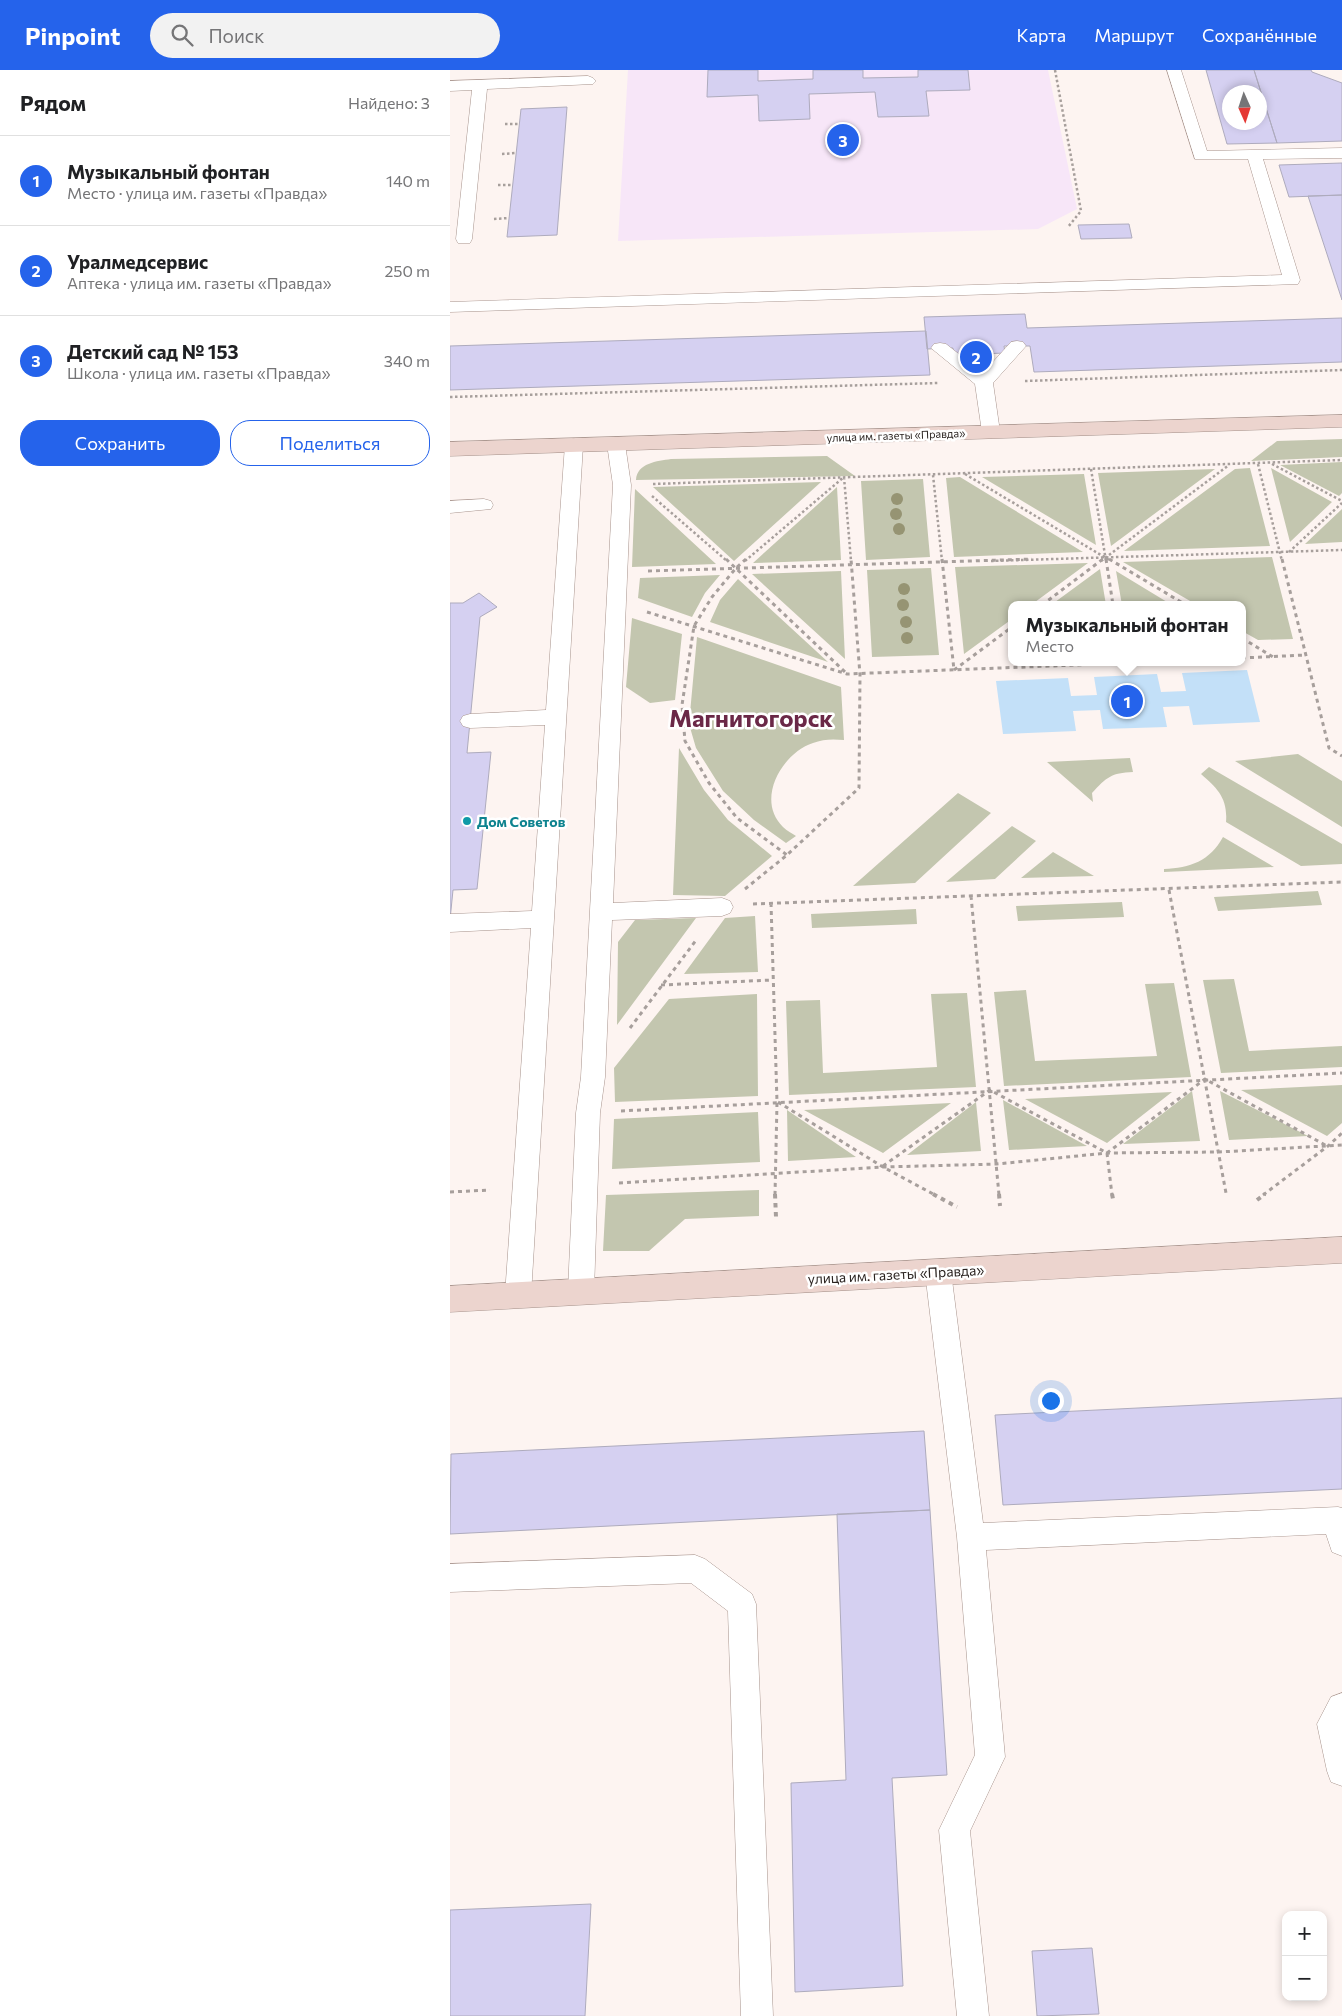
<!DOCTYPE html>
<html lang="ru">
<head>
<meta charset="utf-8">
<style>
	body { margin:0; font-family:Commissioner,sans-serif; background:#f2f2f2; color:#202124 }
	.controls { position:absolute; right:15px; bottom:15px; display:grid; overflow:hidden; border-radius:10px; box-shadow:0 2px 8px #0003 }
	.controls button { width:45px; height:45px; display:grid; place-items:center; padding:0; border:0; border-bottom:1px solid #e0e0e0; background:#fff; color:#202124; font:25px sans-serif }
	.compass { position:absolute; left:772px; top:15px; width:45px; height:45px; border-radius:50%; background:#fff; box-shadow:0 2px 8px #0003; rotate:177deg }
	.you { position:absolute; left:600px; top:1330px; width:18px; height:18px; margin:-12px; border:4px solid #fff; border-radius:50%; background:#1a73e8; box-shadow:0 0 0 8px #1a73e833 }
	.badge { display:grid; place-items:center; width:32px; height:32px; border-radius:50%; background:#2563eb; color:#fff; font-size:16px; font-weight:700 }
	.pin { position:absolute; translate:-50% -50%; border:2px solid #fff; box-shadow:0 1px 5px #0006 }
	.popup { position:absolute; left:558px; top:531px; width:238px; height:65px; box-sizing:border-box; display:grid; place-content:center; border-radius:10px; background:#fff; filter:drop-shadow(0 1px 4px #0005); font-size:16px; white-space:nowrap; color:#757577 }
	.popup b { font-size:19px; color:#202124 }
	.popup::after { content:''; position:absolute; left:50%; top:100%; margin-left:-10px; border:10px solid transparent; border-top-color:#fff }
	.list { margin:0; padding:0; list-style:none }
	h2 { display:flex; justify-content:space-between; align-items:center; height:65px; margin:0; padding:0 20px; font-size:21px }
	h2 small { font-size:16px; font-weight:400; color:#757577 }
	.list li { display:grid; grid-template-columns:32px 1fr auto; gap:15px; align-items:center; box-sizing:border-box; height:90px; padding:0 20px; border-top:1px solid #e0e0e0 }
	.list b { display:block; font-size:19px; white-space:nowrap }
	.list p { margin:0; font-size:16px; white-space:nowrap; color:#757577 }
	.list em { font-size:16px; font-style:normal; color:#757577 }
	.actions { display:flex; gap:10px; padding:15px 20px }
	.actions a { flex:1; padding:11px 0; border:1px solid #2563eb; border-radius:20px; text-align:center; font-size:18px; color:#2563eb }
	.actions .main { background:#2563eb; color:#fff }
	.icon { flex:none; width:28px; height:28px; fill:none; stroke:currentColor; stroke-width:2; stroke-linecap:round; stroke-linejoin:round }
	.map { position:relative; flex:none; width:892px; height:1946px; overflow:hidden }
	header { display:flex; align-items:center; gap:30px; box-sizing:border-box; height:70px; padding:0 25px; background:#2563eb; color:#fff }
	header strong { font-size:24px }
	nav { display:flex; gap:28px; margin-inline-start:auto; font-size:18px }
	.search { width:350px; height:45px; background:#f2f2f2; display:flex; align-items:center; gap:12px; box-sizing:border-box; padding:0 18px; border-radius:28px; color:#757577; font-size:19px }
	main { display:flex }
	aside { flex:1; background:#fff }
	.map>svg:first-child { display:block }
</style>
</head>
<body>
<header>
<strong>Pinpoint</strong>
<div class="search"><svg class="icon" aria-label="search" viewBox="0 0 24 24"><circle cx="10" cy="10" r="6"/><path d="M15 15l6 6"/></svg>Поиск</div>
<nav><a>Карта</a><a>Маршрут</a><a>Сохранённые</a></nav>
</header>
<main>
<aside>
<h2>Рядом<small>Найдено: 3</small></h2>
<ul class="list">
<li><span class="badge">1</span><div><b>Музыкальный фонтан</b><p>Место · улица им. газеты «Правда»</p></div><em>140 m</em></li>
<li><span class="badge">2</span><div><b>Уралмедсервис</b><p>Аптека · улица им. газеты «Правда»</p></div><em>250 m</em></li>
<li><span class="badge">3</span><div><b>Детский сад № 153</b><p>Школа · улица им. газеты «Правда»</p></div><em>340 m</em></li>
</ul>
<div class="actions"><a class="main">Сохранить</a><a>Поделиться</a></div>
</aside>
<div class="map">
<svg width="892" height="1946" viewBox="0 0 892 1946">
	<rect width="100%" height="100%" fill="#fdf4f1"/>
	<!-- education -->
	<path fill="#f7e6f8" d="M 178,0 L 598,0 L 627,139 L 588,159 L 168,171 Z"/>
	<!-- green -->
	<path fill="#c3c6af" d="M 892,369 L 892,387 L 801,391 L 827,371 Z
		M 377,386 L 405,406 L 186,410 C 187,393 207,391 221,389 Z
		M 892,392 L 892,423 L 889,426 L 830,395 Z
		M 800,398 L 820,476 L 674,481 L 785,399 Z
		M 821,398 L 882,432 L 840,472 Z
		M 765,399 L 661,476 L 648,403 Z
		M 634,404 L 646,475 L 532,407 Z
		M 510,407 L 633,482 L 504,487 L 496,408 Z
		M 473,409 L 480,487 L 416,490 L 411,411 Z
		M 371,412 L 284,491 L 203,417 Z
		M 387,417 L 391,490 L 303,493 Z
		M 185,419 L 266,494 L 182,497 Z
		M 892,439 L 892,472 L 855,474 Z
		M 822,487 L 843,569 L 808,570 L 792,561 L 792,535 L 747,535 L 673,492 Z
		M 638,493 L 581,535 L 562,535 L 562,549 L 514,584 L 505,497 Z
		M 481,498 L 489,585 L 422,587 L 417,500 Z
		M 650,499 L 656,535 L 601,535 Z
		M 391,501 L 395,589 L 302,504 Z
		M 666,501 L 722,535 L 672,535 Z
		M 270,505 L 255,523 L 242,547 L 188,528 L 190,508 Z
		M 288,509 L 378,592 L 260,552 L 270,530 Z
		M 182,548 L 232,564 L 225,630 L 200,633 L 176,617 Z
		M 247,567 L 391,617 L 394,670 C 383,669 373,669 363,673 C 332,683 305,730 333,757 C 337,761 342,763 346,766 L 336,773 L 304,750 L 273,721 L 246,678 L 239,654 Z
		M 229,678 L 254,720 L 278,750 L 322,786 L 275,826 L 223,825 Z
		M 848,684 L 892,711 L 892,757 L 785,691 Z
		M 680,688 L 683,702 C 661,703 657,707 642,723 L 643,732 L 597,692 Z
		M 759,697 L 892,774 L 892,794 L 851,796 L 776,752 C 778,728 767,718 751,704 Z
		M 508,723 L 541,743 L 465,813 L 403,816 Z
		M 562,756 L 586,771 L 545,809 L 496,812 Z
		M 773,767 L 824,797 L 714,802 L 714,799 C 740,798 760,791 773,767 Z
		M 603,782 L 644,806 L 571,808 Z
		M 868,821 L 872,835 L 768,841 L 764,827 Z
		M 672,832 L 674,847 L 568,851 L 566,836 Z
		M 466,839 L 467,854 L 362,858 L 361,844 Z
		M 305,846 L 308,902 L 234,904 L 275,848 Z
		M 246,848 L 167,955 L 168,872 L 185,850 Z
		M 784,909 L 799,981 L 892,976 L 892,997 L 771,1003 L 753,910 Z
		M 724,913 L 741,1007 L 554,1016 L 544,922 L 576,920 L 585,991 L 707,986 L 695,914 Z
		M 517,923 L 526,1017 L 339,1025 L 336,931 L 370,930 L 373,1003 L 487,997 L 481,924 Z
		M 307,924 L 308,1026 L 165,1032 L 164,998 L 219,929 Z
		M 892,1015 L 892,1053 L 877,1066 L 791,1020 Z
		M 742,1021 L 750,1071 L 673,1074 Z
		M 770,1021 L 858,1066 L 779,1070 Z
		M 722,1022 L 657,1073 L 575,1029 Z
		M 553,1030 L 637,1076 L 559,1080 Z
		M 526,1032 L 531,1081 L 457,1085 Z
		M 501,1033 L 433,1083 L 354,1040 Z
		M 337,1040 L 406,1087 L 338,1091 Z
		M 308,1042 L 310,1092 L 162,1099 L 164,1049 Z
		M 309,1120 L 309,1146 L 235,1149 L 199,1181 L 153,1181 L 156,1125 Z"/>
	<!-- water -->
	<path fill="#c3e0f8" d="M 797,600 L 810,652 L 743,655 L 739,636 L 713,637 L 717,657 L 653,659 L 650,640 L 623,641 L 626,661 L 553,664 L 546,611 L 618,608 L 621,626 L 647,625 L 644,607 L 707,604 L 711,622 L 736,621 L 732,603 Z"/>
	<!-- building -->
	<path fill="#d5d0f1" stroke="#aeabbd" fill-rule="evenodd" d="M 258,0 L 308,0 L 308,11 L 363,9 L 363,0 L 413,0 L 413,8 L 468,7 L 468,0 L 518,0 L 520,20 L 476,21 L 479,46 L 428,47 L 425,22 L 359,24 L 360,49 L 309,51 L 308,25 L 257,27 Z
		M 756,0 L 804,0 L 827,73 L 777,74 ZM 779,22 L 809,22 L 809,52 L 779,52 Z
		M 804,0 L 861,0 L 862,2 L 892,13 L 892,71 L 827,73 Z
		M 117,37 L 107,165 L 57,167 L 71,39 Z
		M 892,93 L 892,125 L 839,127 L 829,95 Z
		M 892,125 L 892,230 L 858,126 Z
		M 679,154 L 682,168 L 631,169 L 628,155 Z
		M 575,244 L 577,258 L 892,248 L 892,292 L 584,302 L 580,276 L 554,276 L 555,283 L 503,285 L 503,278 L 477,279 L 474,247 Z
		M 476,261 L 480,305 L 0,320 L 0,276 Z
		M 29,523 L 47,537 L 30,547 L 17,683 L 41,682 L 27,819 L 3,820 L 0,850 L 0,533 L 13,533 Z
		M 892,1328 L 892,1419 L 553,1435 L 545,1345 Z
		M 474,1361 L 480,1440 L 0,1464 L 1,1384 Z
		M 480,1440 L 497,1705 L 442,1708 L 453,1916 L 345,1922 L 341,1713 L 396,1710 L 387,1444 Z
		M 141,1834 L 135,1946 L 0,1946 L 0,1840 Z
		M 642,1878 L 649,1944 L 587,1946 L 582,1881 Z"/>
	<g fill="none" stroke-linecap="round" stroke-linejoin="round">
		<defs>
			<path id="lane" d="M 717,0 L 731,0 L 757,81 L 892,78 L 892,88 L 813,89 L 850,210 L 848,214 L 0,242 L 0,232 L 832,205 L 798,89 L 745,89 Z
				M 138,6 L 143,8 L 146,11 L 143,14 L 37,19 L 22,169 L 20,173 L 8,173 L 6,169 L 22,20 L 0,21 L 0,11 Z
				M 567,271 L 573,272 L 576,276 L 543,313 L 550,362 L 547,366 L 541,368 L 535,366 L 532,362 L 525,314 L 481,278 L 484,274 L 490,273 L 496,274 L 533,303 L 561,272 Z
				M 166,368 L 172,370 L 175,374 L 181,415 L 163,833 L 272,828 L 280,831 L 283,837 L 280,843 L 272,846 L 162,850 L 155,1007 L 150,1043 L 144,1221 L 140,1229 L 131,1233 L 122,1229 L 118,1221 L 126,1043 L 131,1007 L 163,415 L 157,374 L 160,370 Z
				M 124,369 L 130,371 L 133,375 L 81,1225 L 77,1233 L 68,1237 L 59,1233 L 55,1225 L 81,858 L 0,862 L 0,844 L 82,841 L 95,655 L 20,658 L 13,656 L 10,651 L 13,646 L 20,644 L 96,640 L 115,375 L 118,371 Z
				M 34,429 L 41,431 L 43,435 L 41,439 L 0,443 L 0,431 Z
				M 488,1191 L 497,1194 L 501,1202 L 533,1453 L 888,1437 L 892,1438 L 892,1486 L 882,1482 L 876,1464 L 536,1480 L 555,1687 L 520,1761 L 539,1946 L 507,1946 L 489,1760 L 525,1685 L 507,1467 L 475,1202 L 479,1194 Z
				M 245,1485 L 255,1489 L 302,1524 L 306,1534 L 323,1946 L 291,1946 L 278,1541 L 241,1513 L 0,1522 L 0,1494 Z
				M 892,1623 L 892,1716 L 881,1712 L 877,1701 L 867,1654 L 881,1627 Z"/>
			<path id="secondary" d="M 892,345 L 892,357 L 0,386 L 0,372 Z
				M 892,1167 L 892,1193 L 0,1242 L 0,1216 Z"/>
		</defs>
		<!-- lane casing -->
		<use href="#lane" stroke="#a8948d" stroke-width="1"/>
		<!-- secondary casing -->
		<use href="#secondary" stroke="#a8948d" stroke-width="1"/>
		<!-- path-far2 -->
		<path stroke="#a79f9c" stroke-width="2.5" stroke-dasharray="2.5 2.5" stroke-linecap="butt" d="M 605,0 L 631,141 L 618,157
			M 55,54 L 69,54
			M 52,84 L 66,83
			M 48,115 L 62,115
			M 44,149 L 59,148
			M 575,311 L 892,300
			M 0,327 L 489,313
			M 808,394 L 832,491
			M 822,394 L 892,431
			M 641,399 L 656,491
			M 515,404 L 661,491
			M 483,405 L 492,491
			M 394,407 L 401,491
			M 203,414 L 892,390
			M 202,426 L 277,491
			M 839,482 L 892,433
			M 295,491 L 394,407
			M 541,491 L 892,480
			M 651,491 L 779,395"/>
		<!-- path-far1 -->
		<path stroke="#a79f9c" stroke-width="3" stroke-dasharray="4 4" stroke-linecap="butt" d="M 276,489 L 395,602
			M 296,489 L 286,498 L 262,527 L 244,556 L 232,635 L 235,671 L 259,713 L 287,748 L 337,785
			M 492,489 L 504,600
			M 656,489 L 663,535
			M 659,489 L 736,535
			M 832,489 L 879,678 L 892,686
			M 198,501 L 582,489
			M 592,535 L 653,489
			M 197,542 L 397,604 L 702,592
			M 792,568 L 823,587
			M 792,588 L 855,585
			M 504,600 L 562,557
			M 295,819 L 337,785 L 409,718 L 410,605 L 401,489
			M 719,820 L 776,1123
			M 521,826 L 549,1125
			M 321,833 L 327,1032 L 325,1125
			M 303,834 L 892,812
			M 211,915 L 322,910
			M 180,958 L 247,869
			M 328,1032 L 433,1097 L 485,1125
			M 171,1041 L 892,1003
			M 657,1083 L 662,1125
			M 433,1096 L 540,1020 L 657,1083 L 755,1009 L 877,1076
			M 169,1113 L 433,1097 L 547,1094 L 657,1083 L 769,1082 L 892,1075
			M 0,1122 L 40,1120
			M 813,1125 L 878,1076 L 892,1063"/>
		<!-- path -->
		<path stroke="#a79f9c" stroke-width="4" stroke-dasharray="4.5 4.5" stroke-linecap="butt" d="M 325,1124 L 326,1147
			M 483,1124 L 507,1137
			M 549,1124 L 550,1136
			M 662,1124 L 663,1129
			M 807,1130 L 815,1124"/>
		<!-- lane -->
		<use href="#lane" fill="#fff" fill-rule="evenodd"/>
		<!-- secondary -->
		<use href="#secondary" fill="#ecd4ce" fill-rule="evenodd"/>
	</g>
	<!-- trees -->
	<g fill="#969473">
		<circle cx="447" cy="429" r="6"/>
		<circle cx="446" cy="444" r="6"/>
		<circle cx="449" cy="459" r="6"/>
		<circle cx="454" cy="519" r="6"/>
		<circle cx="453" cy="535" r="6"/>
		<circle cx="456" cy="552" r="6"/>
		<circle cx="457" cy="568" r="6"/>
	</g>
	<!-- markers -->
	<circle fill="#0f9aa8" stroke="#fff" stroke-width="2" cx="17" cy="751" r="5"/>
	<g text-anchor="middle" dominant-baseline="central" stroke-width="5" stroke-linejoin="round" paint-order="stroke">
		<!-- far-street labels -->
		<g font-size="11" fill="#2a2320" stroke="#fff">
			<text transform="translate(446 365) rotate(-2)">улица им. газеты «Правда»</text>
		</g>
		<!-- culture labels -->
		<g font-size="14" font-weight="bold" fill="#0d838f" stroke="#fff" text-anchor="start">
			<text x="27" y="751">Дом Советов</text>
		</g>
		<!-- street labels -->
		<g font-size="14" fill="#2a2320" stroke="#fff">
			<text transform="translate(446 1204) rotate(-3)">улица им. газеты «Правда»</text>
		</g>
		<!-- town labels -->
		<g font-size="24" font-weight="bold" fill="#6a2847" stroke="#fff">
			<text x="301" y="647">Магнитогорск</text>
		</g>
	</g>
</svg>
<div class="controls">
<button>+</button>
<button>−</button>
</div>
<svg class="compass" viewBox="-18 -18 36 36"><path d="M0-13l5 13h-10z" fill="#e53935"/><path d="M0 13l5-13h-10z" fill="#757577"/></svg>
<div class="you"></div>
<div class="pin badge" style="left:677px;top:631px">1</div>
<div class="popup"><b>Музыкальный фонтан</b>Место</div>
<div class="pin badge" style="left:526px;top:287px">2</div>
<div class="pin badge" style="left:393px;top:70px">3</div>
</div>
</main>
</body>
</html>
